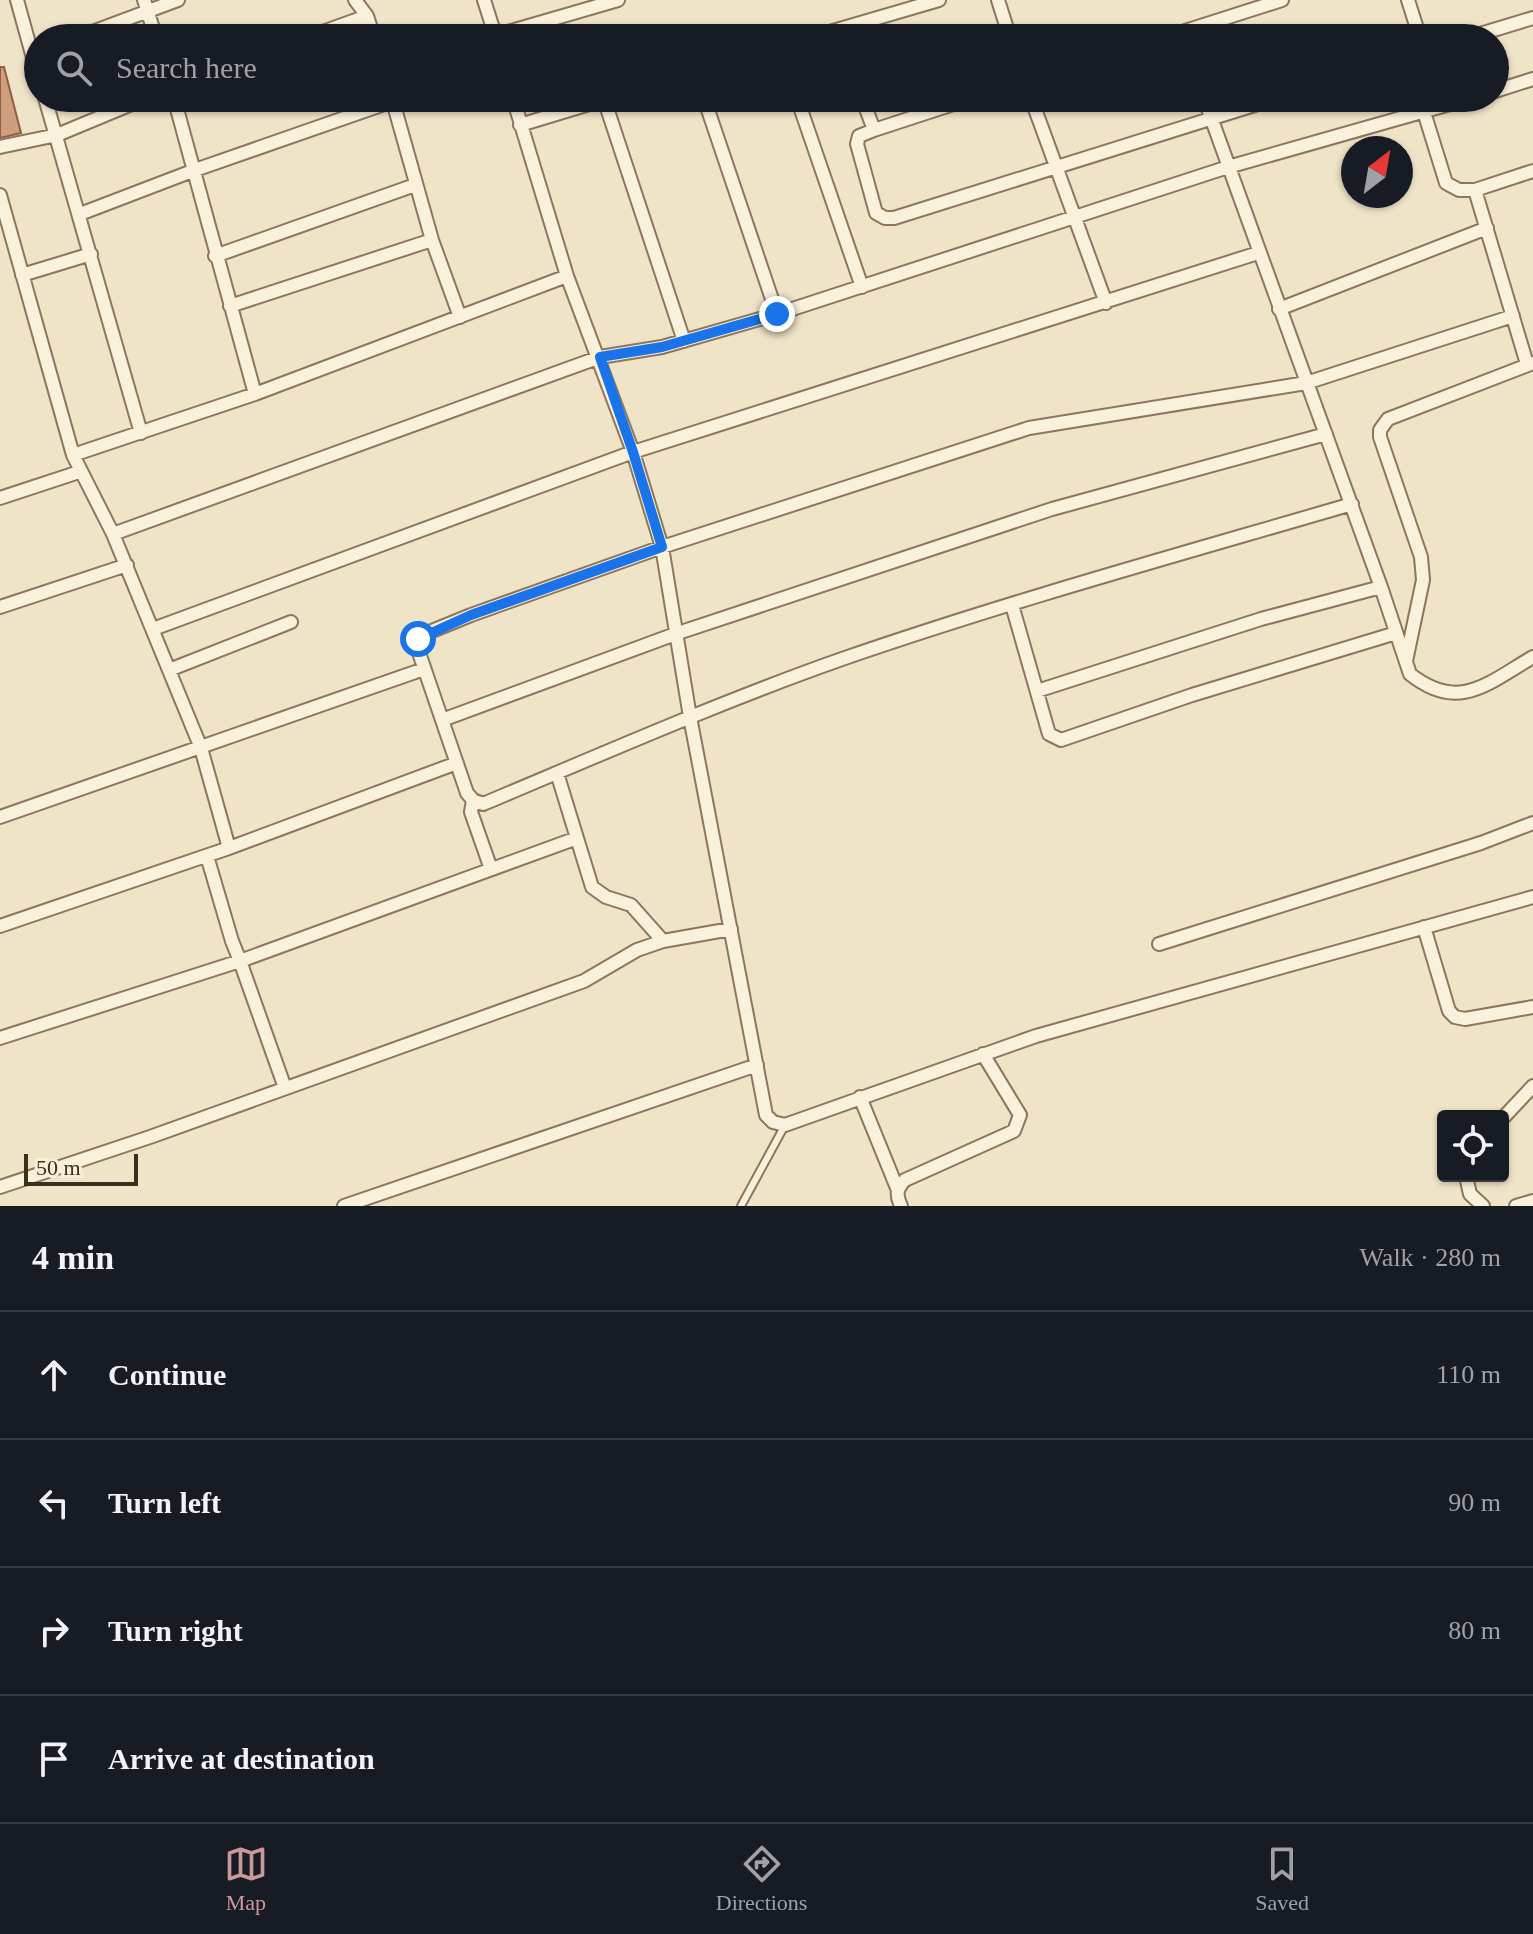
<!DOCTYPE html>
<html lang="en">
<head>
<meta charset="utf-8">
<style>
	body { margin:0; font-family:"Times New Roman",serif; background:#242831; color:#f1f3f6 }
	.controls { position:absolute; right:24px; bottom:24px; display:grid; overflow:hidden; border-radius:8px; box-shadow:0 2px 6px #0004 }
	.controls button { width:72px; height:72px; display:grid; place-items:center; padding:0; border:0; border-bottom:2px solid #363941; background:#171b24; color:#f1f3f6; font:40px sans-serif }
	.compass { position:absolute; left:1341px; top:136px; width:72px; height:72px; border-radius:50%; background:#171b24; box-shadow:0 2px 6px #0004; rotate:31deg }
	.scale { position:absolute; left:24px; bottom:20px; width:114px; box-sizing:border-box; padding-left:8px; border:4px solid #3d2e20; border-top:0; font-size:22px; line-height:28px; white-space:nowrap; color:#3d2e20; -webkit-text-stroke:6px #f7eed8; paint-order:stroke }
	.stop { position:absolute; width:24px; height:24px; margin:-18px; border:6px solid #1a73e8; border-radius:50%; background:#fff }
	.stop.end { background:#1a73e8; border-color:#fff; box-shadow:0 2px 8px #0008 }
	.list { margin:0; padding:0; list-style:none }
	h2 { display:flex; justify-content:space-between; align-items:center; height:104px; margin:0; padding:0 32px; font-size:34px }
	h2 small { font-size:26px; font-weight:400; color:#9ea1a6 }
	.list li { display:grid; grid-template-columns:52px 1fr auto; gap:24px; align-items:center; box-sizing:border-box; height:128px; padding:0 32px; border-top:2px solid #363941 }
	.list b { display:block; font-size:30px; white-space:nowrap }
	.list em { font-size:26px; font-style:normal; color:#9ea1a6 }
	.icon { flex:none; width:44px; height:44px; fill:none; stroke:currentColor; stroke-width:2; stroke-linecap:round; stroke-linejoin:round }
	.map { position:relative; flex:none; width:1533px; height:1206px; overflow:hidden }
	.search { position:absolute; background:#171b24; box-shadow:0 2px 6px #0004; left:24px; right:24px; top:24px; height:88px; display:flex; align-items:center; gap:20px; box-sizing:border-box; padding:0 28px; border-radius:44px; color:#9ea1a6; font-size:30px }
	.sheet { height:616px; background:#171b24 }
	nav { display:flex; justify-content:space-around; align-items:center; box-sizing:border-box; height:112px; border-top:2px solid #363941; background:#171b24; font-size:22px; color:#9ea1a6 }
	nav a { display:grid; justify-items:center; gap:4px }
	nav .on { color:#cc999b }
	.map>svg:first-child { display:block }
</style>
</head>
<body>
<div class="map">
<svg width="1533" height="1206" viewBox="0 0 1533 1206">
	<rect width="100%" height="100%" fill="#f0e4c8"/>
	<!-- building -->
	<path fill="#cf9f7d" stroke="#8d5f41" stroke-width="2" d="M 0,67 L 4,67 L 21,133 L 0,138 Z"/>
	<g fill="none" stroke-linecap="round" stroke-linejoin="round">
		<defs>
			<path id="lane" d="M 741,1206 L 785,1125"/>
			<path id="street" d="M 17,0 L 38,76
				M 144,0 L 156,38
				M 355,0 L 367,16 L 374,38
				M 484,0 L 496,38
				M 998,0 L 1010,38
				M 1408,0 L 1420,38
				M 76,38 L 178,0
				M 306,38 L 367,16
				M 487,38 L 618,0
				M 809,38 L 939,0
				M 1163,38 L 1282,0
				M 1467,38 L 1533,18
				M 1495,91 L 1533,79
				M 45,98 L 141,433
				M 174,98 L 255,394
				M 392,98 L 432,240 L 460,317
				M 513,98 L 567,276 L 633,452 L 662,547 L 690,717 L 766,1115 L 773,1122 L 785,1125 L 1036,1036 L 1533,897
				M 704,98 L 777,314
				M 797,98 L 862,287
				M 862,98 L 874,130 L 972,98
				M 1031,98 L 1106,303
				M 1204,98 L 1381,587 L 1410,674 C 1459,713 1488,683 1533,657
				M 604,99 L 684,341
				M 1424,112 L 1446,183 L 1459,190 L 1475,190 L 1527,364
				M 520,125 L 609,98
				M 874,130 L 859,136 L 857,144 L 876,213 L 885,218 L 894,218 L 1277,98
				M 0,147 L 57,135 L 146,98
				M 1475,190 L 1533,171
				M 0,195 L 73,455 L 113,534 L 201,748 L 229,848 L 457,763
				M 80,214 L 195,170 L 393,101
				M 215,256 L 415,185
				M 22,275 L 91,254
				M 230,306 L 432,240
				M 1279,309 L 1487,228
				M 73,455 L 255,394 L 567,276
				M 0,498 L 79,472
				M 1352,504 C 1181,554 1010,601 842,659 C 720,702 602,754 483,804 L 473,800 L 467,793 L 416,644 L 422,635 L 471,615 L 662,547 L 1029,428 L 1306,383 L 1513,316
				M 113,534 L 600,357 L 662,347 L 777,314 L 1228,167 L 1471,98
				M 1012,605 L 1049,734 L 1061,740 L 1192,695 L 1396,633
				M 0,607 L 127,565
				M 153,629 L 633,452 L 1258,253
				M 1406,661 L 1423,580 L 1421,557 L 1380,437 L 1380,430 L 1388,419 L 1533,363
				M 169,670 L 291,622
				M 1037,691 L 1261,619 L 1381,587
				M 442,720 L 678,633 L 1052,509 L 1326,434
				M 557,773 L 592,887 L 606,897 L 631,905 L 663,941
				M 473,800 L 471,812 L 491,869
				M 0,817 L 424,669
				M 207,856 L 232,941 L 240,961 L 577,838
				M 0,926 L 229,848
				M 1424,927 L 1449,1011 L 1455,1017 L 1465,1019 L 1533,1007
				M 1159,944 L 1481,843 L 1533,823
				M 0,1038 L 240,961 L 285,1088
				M 860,1097 L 897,1188
				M 1503,1118 L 1533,1086
				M 1466,1176 L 1470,1194 L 1483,1206
				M 0,1187 L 150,1137 L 584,981 L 637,950 L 663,941 L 731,929
				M 344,1206 L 757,1065
				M 901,1206 C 896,1195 896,1189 905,1180 L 1014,1131 L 1020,1115 L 983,1054
				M 1516,1206 L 1533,1201"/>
		</defs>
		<!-- lane casing -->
		<use href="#lane" stroke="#8d765c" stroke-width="10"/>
		<!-- street casing -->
		<use href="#street" stroke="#8d765c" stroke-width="16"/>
		<!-- lane -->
		<use href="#lane" stroke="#faf1dc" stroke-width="6"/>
		<!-- street -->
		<use href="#street" stroke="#faf1dc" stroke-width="12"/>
	</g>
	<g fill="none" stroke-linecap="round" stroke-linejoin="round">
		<!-- route -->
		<path stroke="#1a73e8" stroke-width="10" d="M 418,639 L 471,615 L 662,547 L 633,452 L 600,357 L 662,347 L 777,314"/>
	</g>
</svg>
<div class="controls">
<button><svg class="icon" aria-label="locate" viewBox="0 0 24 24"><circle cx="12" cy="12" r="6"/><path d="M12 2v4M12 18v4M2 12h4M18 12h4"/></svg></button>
</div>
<svg class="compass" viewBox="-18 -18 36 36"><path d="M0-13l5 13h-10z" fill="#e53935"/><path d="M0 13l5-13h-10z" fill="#9ea1a6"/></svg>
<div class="scale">50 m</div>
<div class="stop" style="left:418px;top:639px"></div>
<div class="stop end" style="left:777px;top:314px"></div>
<div class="search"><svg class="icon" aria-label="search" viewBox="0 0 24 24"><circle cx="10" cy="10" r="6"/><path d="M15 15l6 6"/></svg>Search here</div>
</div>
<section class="sheet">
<h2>4 min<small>Walk · 280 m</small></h2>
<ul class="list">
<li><svg class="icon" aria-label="ahead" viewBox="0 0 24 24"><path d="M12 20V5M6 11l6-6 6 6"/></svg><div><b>Continue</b></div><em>110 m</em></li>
<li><svg class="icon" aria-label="left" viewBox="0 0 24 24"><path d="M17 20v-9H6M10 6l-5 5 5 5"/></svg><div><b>Turn left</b></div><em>90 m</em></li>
<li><svg class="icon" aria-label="right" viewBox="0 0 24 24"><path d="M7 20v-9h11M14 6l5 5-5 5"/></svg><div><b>Turn right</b></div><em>80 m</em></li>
<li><svg class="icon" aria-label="arrive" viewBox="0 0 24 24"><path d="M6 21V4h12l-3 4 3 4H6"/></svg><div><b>Arrive at destination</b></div></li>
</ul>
</section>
<nav>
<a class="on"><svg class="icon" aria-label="map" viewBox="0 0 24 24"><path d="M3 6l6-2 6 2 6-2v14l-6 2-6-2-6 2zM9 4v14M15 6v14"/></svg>Map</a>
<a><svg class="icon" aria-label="directions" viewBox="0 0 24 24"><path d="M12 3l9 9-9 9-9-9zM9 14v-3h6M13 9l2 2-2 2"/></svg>Directions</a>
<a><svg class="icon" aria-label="saved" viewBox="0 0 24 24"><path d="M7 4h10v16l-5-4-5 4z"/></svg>Saved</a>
</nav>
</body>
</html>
